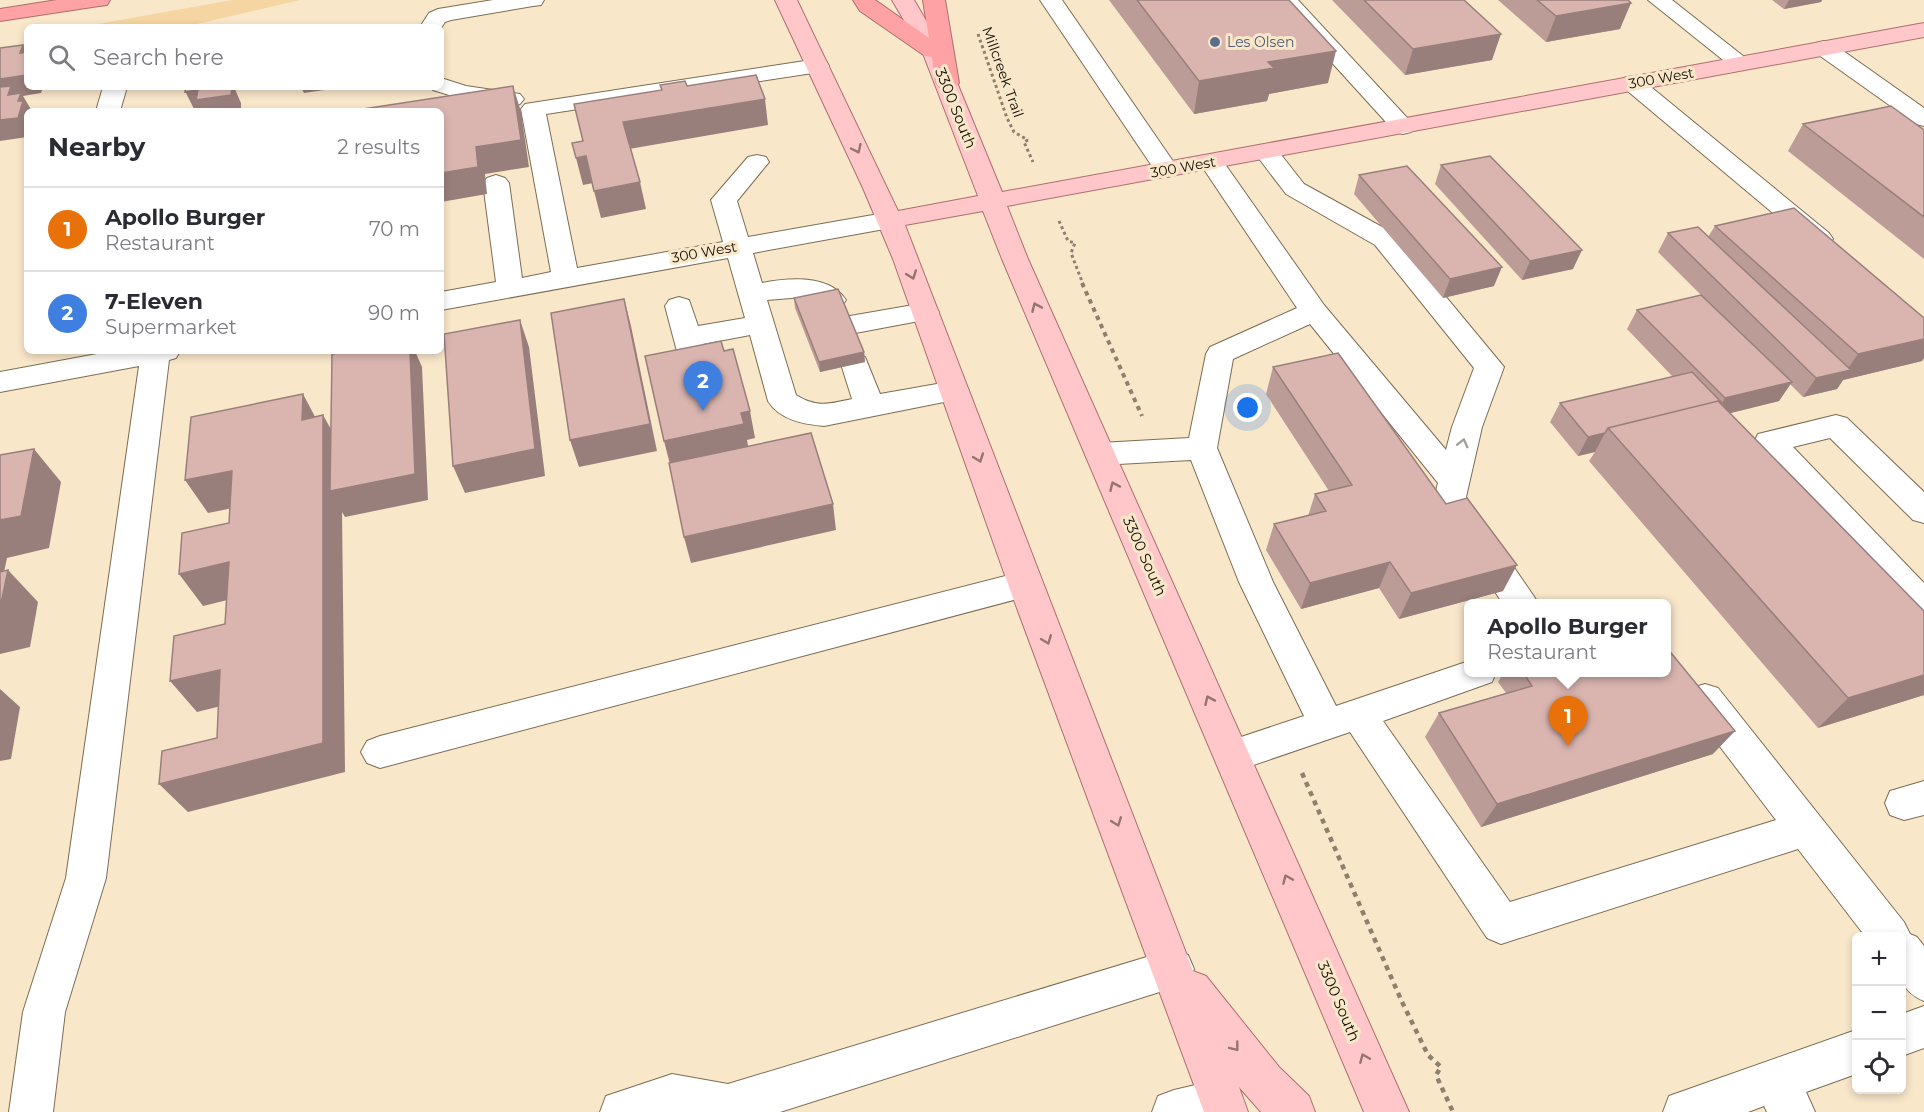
<!DOCTYPE html>
<html lang="en">
<head>
<meta charset="utf-8">
<style>
	body { margin:0; font-family:Montserrat,sans-serif; background:#f2f2f3; color:#2b2b33 }
	.controls { position:absolute; right:18px; bottom:18px; display:grid; overflow:hidden; border-radius:9px; box-shadow:0 3px 9px #0003 }
	.controls button { width:54px; height:54px; display:grid; place-items:center; padding:0; border:0; border-bottom:2px solid #e1e1e2; background:#fff; color:#2b2b33; font:30px sans-serif }
	.you { position:absolute; left:1248px; top:408px; width:21px; height:21px; margin:-15px; border:4px solid #fff; border-radius:50%; background:#1a73e8; box-shadow:0 0 0 9px #1a73e833 }
	.badge { display:grid; place-items:center; width:39px; height:39px; border-radius:50%; background:#b45309; color:#fff; font-size:20px; font-weight:700 }
	.pin { position:absolute; translate:-50% -50px; filter:drop-shadow(0 2px 3px #0008) }
	.pin::after { content:''; position:absolute; top:32px; width:21px; height:18px; background:inherit; clip-path:polygon(0 0,100% 0,50% 100%) }
	.popup { position:absolute; left:1464px; top:599px; width:207px; height:78px; box-sizing:border-box; display:grid; place-content:center; border-radius:9px; background:#fff; filter:drop-shadow(0 2px 4px #0005); font-size:20px; white-space:nowrap; color:#7c7c81 }
	.popup b { font-size:22px; color:#2b2b33 }
	.popup::after { content:''; position:absolute; left:50%; top:100%; margin-left:-12px; border:12px solid transparent; border-top-color:#fff }
	.list { margin:0; padding:0; list-style:none }
	h2 { display:flex; justify-content:space-between; align-items:center; height:78px; margin:0; padding:0 24px; font-size:26px }
	h2 small { font-size:20px; font-weight:400; color:#7c7c81 }
	.list li { display:grid; grid-template-columns:39px 1fr auto; gap:18px; align-items:center; box-sizing:border-box; height:84px; padding:0 24px; border-top:2px solid #e1e1e2 }
	.list b { display:block; font-size:22px; white-space:nowrap }
	.list p { margin:0; font-size:20px; white-space:nowrap; color:#7c7c81 }
	.list em { font-size:20px; font-style:normal; color:#7c7c81 }
	.icon { flex:none; width:33px; height:33px; fill:none; stroke:currentColor; stroke-width:2; stroke-linecap:round; stroke-linejoin:round }
	.map { position:relative; flex:none; width:1924px; height:1112px; overflow:hidden }
	.search { position:absolute; background:#fff; box-shadow:0 3px 9px #0003; left:24px; top:24px; width:420px; height:66px; display:flex; align-items:center; gap:15px; box-sizing:border-box; padding:0 21px; border-radius:9px; color:#7c7c81; font-size:22px }
	.panel { position:absolute; background:#fff; box-shadow:0 3px 9px #0003; left:24px; top:108px; width:420px; height:246px; border-radius:9px }
	.map>svg:first-child { display:block }
</style>
</head>
<body>
<div class="map">
<svg width="1924" height="1112" viewBox="0 0 1924 1112">
	<rect width="100%" height="100%" fill="#f9e7ca"/>
	<!-- green -->
	<path fill="#f5d5a1" d="M 232,0 L 300,0 L 184,27 L 81,27 Z"/>
	<g fill="none" stroke-linecap="round" stroke-linejoin="round">
		<defs>
			<path id="minor" d="M 493,0 L 544,0 L 541,5 L 533,6 L 451,20 L 445,22 L 441,28 L 420,27 L 429,13 L 438,9 Z
				M 1040,0 L 1062,0 L 1179,170 L 1176,175 L 1167,177 L 1158,175 Z
				M 1275,0 L 1298,0 L 1411,122 L 1415,127 L 1411,132 L 1403,134 L 1395,132 Z
				M 1648,0 L 1672,0 L 1752,63 L 1749,68 L 1741,70 L 1733,68 Z
				M 1824,41 L 1832,43 L 1924,108 L 1924,126 L 1916,124 L 1816,53 L 1813,48 L 1816,43 Z
				M 818,59 L 826,61 L 829,66 L 826,71 L 546,114 L 577,268 L 723,242 L 711,200 L 748,157 L 757,155 L 766,157 L 769,162 L 737,201 L 748,237 L 890,212 L 899,214 L 903,220 L 899,226 L 890,228 L 753,253 L 762,283 C 788,278 829,274 846,300 L 842,306 L 832,309 L 803,297 L 767,300 L 796,395 C 817,408 829,404 852,399 L 841,364 L 845,357 L 855,354 L 865,357 L 880,394 L 954,381 L 964,384 L 969,391 L 964,398 L 824,426 C 803,424 780,420 768,401 L 750,335 L 703,344 L 707,359 L 703,366 L 693,369 L 683,366 L 679,359 L 665,306 L 669,300 L 679,297 L 689,300 L 698,326 L 745,318 L 728,258 L 441,310 L 441,292 L 496,282 L 483,183 L 487,178 L 496,175 L 505,178 L 509,183 L 522,278 L 551,272 L 521,109 L 525,104 Z
				M 1632,76 L 1640,78 L 1829,233 L 1833,239 L 1829,245 L 1820,247 L 1811,245 L 1624,88 L 1620,83 L 1624,78 Z
				M 441,78 L 466,86 L 520,94 L 524,99 L 520,104 L 512,106 L 462,99 L 433,90 L 431,87 L 441,87 Z
				M 103,87 L 127,87 L 120,111 L 96,111 Z
				M 1266,145 L 1275,147 L 1304,184 L 1393,233 L 1504,367 L 1482,427 L 1466,497 L 1539,604 L 1503,604 L 1434,498 L 1438,483 L 1310,324 L 1233,359 L 1217,448 L 1273,582 L 1336,706 L 1469,661 L 1469,672 L 1496,672 L 1492,682 L 1383,721 L 1510,902 L 1776,820 L 1692,710 L 1687,699 L 1692,688 L 1705,684 L 1718,688 L 1904,922 L 1910,934 L 1917,937 L 1924,946 L 1924,1001 C 1892,987 1902,967 1902,936 L 1865,936 L 1798,849 L 1501,944 L 1487,938 L 1350,732 L 1233,772 L 1220,768 L 1214,756 L 1220,744 L 1304,716 L 1239,582 L 1191,460 L 1100,465 L 1089,462 L 1085,454 L 1089,446 L 1100,443 L 1189,438 L 1206,354 L 1210,347 L 1297,308 L 1199,162 L 1202,157 L 1211,155 L 1220,157 L 1324,305 L 1446,450 L 1452,427 L 1474,368 L 1375,245 L 1286,194 L 1254,152 L 1257,147 Z
				M 925,303 L 935,306 L 939,312 L 935,318 L 850,334 L 840,332 L 836,325 L 840,318 L 850,316 Z
				M 113,351 L 180,351 L 176,358 L 169,360 L 106,878 L 65,1012 L 53,1112 L 9,1112 L 23,1012 L 66,878 L 139,366 L 0,392 L 0,372 Z
				M 1836,415 L 1847,418 L 1924,492 L 1924,523 L 1913,520 L 1830,438 L 1793,447 L 1924,583 L 1924,619 L 1912,615 L 1758,450 L 1754,442 L 1758,434 Z
				M 1025,571 L 1037,575 L 1042,584 L 1037,593 L 1025,597 L 380,768 L 367,763 L 361,752 L 367,741 L 380,736 Z
				M 1924,781 L 1924,815 L 1904,820 L 1890,815 L 1885,803 L 1890,791 Z
				M 1173,949 L 1188,955 L 1194,969 L 1188,983 L 780,1112 L 600,1112 L 606,1096 L 672,1074 L 728,1084 Z
				M 1924,1006 L 1924,1048 L 1902,1056 L 1902,1014 Z
				M 1856,1030 L 1856,1074 L 1806,1092 L 1815,1112 L 1767,1112 L 1764,1106 L 1748,1112 L 1663,1112 L 1669,1096 Z
				M 1221,1079 L 1237,1085 L 1243,1101 L 1239,1112 L 1152,1112 L 1158,1096 L 1174,1090 Z"/>
			<path id="major" d="M 775,0 L 797,0 L 898,211 L 978,196 L 922,51 L 892,0 L 914,0 L 944,51 L 1002,192 L 1924,23 L 1924,37 L 1007,206 L 1028,259 L 1409,1112 L 1364,1112 L 1002,259 L 983,211 L 905,225 L 1193,971 L 1206,976 L 1279,1067 L 1309,1096 L 1315,1112 L 1261,1112 L 1239,1087 L 1248,1112 L 1204,1112 L 1008,584 L 893,259 L 863,188 Z"/>
			<path id="highway" d="M 57,0 L 110,0 L 107,5 L 99,6 L 0,21 L 0,9 Z
				M 853,0 L 875,0 L 929,38 L 923,0 L 945,0 L 959,83 L 955,88 L 947,90 L 939,88 L 935,83 L 932,57 L 925,56 L 860,11 Z"/>
		</defs>
		<!-- minor casing -->
		<use href="#minor" stroke="#7d6d53" stroke-width="2"/>
		<!-- major casing -->
		<use href="#major" stroke="#ad6e6e" stroke-width="2"/>
		<!-- highway casing -->
		<use href="#highway" stroke="#ad6e6e" stroke-width="2"/>
		<!-- path-far2 -->
		<path stroke="#8d806d" stroke-width="3" stroke-dasharray="3 3" stroke-linecap="butt" d="M 978,34 L 1007,118 L 1014,132 L 1028,140
			M 1028,140 L 1024,142 L 1033,162
			M 1059,221 L 1068,241 L 1075,243 L 1071,253 L 1083,284"/>
		<!-- path-far1 -->
		<path stroke="#8d806d" stroke-width="4" stroke-dasharray="4.5 4.5" stroke-linecap="butt" d="M 1082,283 L 1142,416"/>
		<!-- path -->
		<path stroke="#8d806d" stroke-width="4.5" stroke-dasharray="5 5" stroke-linecap="butt" d="M 1302,773 L 1402,1002 L 1428,1055 L 1441,1067 L 1436,1075 L 1453,1112"/>
		<!-- minor -->
		<use href="#minor" fill="#fff" fill-rule="evenodd"/>
		<!-- major -->
		<use href="#major" fill="#ffc7ca" fill-rule="evenodd"/>
		<!-- highway -->
		<use href="#highway" fill="#ffa2a6" fill-rule="evenodd"/>
	</g>
	<!-- wall -->
	<path fill="#bb9c97" d="M 1109,0 L 1289,0 L 1328,83 L 1269,94 L 1267,101 L 1194,114 Z
		M 1332,0 L 1464,0 L 1492,60 L 1405,75 Z
		M 1498,0 L 1628,0 L 1620,29 L 1546,42 Z
		M 1772,0 L 1822,0 L 1821,2 L 1784,9 Z
		M 1803,124 L 1924,130 L 1924,259 L 1788,151 Z
		M 1441,165 L 1573,269 L 1522,280 L 1435,184 Z
		M 1359,175 L 1494,286 L 1443,298 L 1354,194 Z
		M 1715,226 L 1924,318 L 1924,358 L 1922,361 L 1843,380 L 1837,389 L 1803,397 L 1790,384 L 1779,401 L 1730,413 L 1924,611 L 1924,695 L 1818,728 L 1589,461 L 1595,452 L 1578,456 L 1550,422 L 1560,403 L 1673,377 L 1627,329 L 1637,310 L 1704,298 L 1658,252 L 1668,233 L 1708,237 Z
		M 794,298 L 864,352 L 865,362 L 820,372 L 795,308 Z
		M 1273,367 L 1503,591 L 1399,619 L 1379,588 L 1301,609 L 1266,550 L 1274,524 L 1308,516 L 1315,494 L 1329,491 L 1266,394 Z
		M 1504,672 L 1574,672 L 1575,674 L 1713,754 L 1481,827 L 1425,737 L 1439,713 L 1506,693 L 1498,682 Z"/>
	<!-- shaded-wall -->
	<path fill="#997f7b" d="M 1789,0 L 1822,0 L 1821,2 L 1784,9 Z
		M 1631,3 L 1620,29 L 1546,42 L 1556,16 Z
		M 1501,34 L 1492,60 L 1405,75 L 1413,49 Z
		M 23,45 L 27,52 L 27,64 L 20,53 Z
		M 1336,51 L 1328,83 L 1269,94 L 1267,101 L 1194,114 L 1199,81 L 1268,62 Z
		M 27,75 L 27,87 L 43,87 L 41,93 L 23,96 L 32,111 L 27,111 L 27,137 L 0,141 L 0,79 Z
		M 513,86 L 521,112 L 529,167 L 485,174 L 487,194 L 441,202 L 441,173 L 476,147 Z
		M 183,87 L 234,87 L 241,103 L 241,111 L 202,111 L 202,110 L 195,111 Z
		M 301,87 L 338,87 L 338,88 L 304,93 Z
		M 765,99 L 768,125 L 629,149 L 623,122 Z
		M 586,156 L 593,183 L 583,185 L 576,158 Z
		M 640,182 L 646,209 L 601,218 L 594,191 Z
		M 1582,250 L 1573,269 L 1522,280 L 1530,261 Z
		M 1502,267 L 1494,286 L 1443,298 L 1450,279 Z
		M 624,299 L 631,326 L 657,451 L 579,467 L 570,440 Z
		M 520,320 L 529,347 L 545,476 L 465,493 L 453,466 Z
		M 1924,339 L 1924,358 L 1922,361 L 1843,380 L 1837,389 L 1803,397 L 1816,378 L 1846,371 L 1858,354 Z
		M 410,351 L 415,351 L 422,367 L 428,500 L 345,517 L 342,512 L 345,772 L 188,812 L 159,784 L 323,743 L 323,415 L 342,449 Z
		M 864,352 L 865,362 L 820,372 L 819,362 Z
		M 1792,382 L 1779,401 L 1715,417 L 1725,398 Z
		M 303,394 L 321,428 L 302,420 Z
		M 750,411 L 755,438 L 747,440 L 749,451 L 671,468 L 664,441 L 741,413 Z
		M 1605,433 L 1595,452 L 1578,456 L 1588,437 Z
		M 34,449 L 61,482 L 49,548 L 7,558 L 0,591 L 0,520 Z
		M 232,471 L 253,504 L 208,513 L 185,480 Z
		M 833,504 L 836,530 L 691,563 L 684,537 Z
		M 229,562 L 252,594 L 203,606 L 179,574 Z
		M 1390,562 L 1379,588 L 1301,609 L 1310,583 Z
		M 1517,565 L 1503,591 L 1399,619 L 1411,593 Z
		M 8,570 L 38,602 L 30,647 L 0,654 L 0,608 Z
		M 220,670 L 245,700 L 197,712 L 170,681 Z
		M 1924,675 L 1924,695 L 1818,728 L 1848,698 Z
		M 0,689 L 20,707 L 11,759 L 0,761 Z
		M 1735,731 L 1713,754 L 1481,827 L 1497,804 Z"/>
	<!-- building -->
	<path fill="#dab5b0" stroke="#997f7b" stroke-width="1.5" d="M 1137,0 L 1289,0 L 1336,51 L 1268,62 L 1274,68 L 1199,81 Z
		M 1364,0 L 1464,0 L 1501,34 L 1413,49 Z
		M 1537,0 L 1628,0 L 1631,3 L 1556,16 Z
		M 23,45 L 20,53 L 27,52 L 27,75 L 0,79 L 0,48 Z
		M 756,75 L 765,99 L 623,122 L 640,182 L 594,191 L 586,156 L 576,158 L 572,143 L 583,141 L 574,104 L 662,90 L 660,85 L 685,81 L 687,86 Z
		M 11,86 L 8,95 L 21,93 L 18,101 L 23,101 L 18,118 L 0,120 L 0,87 Z
		M 513,86 L 521,140 L 476,147 L 478,167 L 441,173 L 441,111 L 350,111 Z
		M 186,87 L 232,87 L 231,95 L 196,100 L 198,90 L 185,92 Z
		M 1891,106 L 1924,130 L 1924,217 L 1803,124 Z
		M 1490,156 L 1582,250 L 1530,261 L 1441,165 Z
		M 1407,166 L 1502,267 L 1450,279 L 1359,175 Z
		M 1794,208 L 1924,318 L 1924,339 L 1858,354 L 1715,226 Z
		M 1698,227 L 1851,370 L 1816,378 L 1668,233 Z
		M 838,289 L 864,352 L 819,362 L 794,298 Z
		M 1701,295 L 1792,382 L 1725,398 L 1637,310 Z
		M 624,299 L 650,424 L 570,440 L 551,313 Z
		M 520,320 L 535,449 L 453,466 L 444,334 Z
		M 721,341 L 724,351 L 733,349 L 750,411 L 741,413 L 744,424 L 664,441 L 645,356 Z
		M 350,351 L 410,351 L 415,474 L 330,491 L 332,354 Z
		M 1338,353 L 1446,504 L 1467,498 L 1517,565 L 1411,593 L 1390,562 L 1310,583 L 1274,524 L 1326,511 L 1315,494 L 1352,485 L 1273,367 Z
		M 1692,372 L 1723,404 L 1722,405 L 1718,401 L 1608,428 L 1605,433 L 1588,437 L 1560,403 Z
		M 303,394 L 302,420 L 323,415 L 323,743 L 159,784 L 162,751 L 217,738 L 220,670 L 170,681 L 174,636 L 225,624 L 229,562 L 179,574 L 182,533 L 229,523 L 232,471 L 185,480 L 191,417 Z
		M 1718,401 L 1924,611 L 1924,675 L 1848,698 L 1608,428 Z
		M 811,433 L 833,504 L 684,537 L 669,463 Z
		M 34,449 L 21,516 L 0,520 L 0,455 Z
		M 8,570 L 0,608 L 0,572 Z
		M 1667,648 L 1735,731 L 1497,804 L 1439,713 L 1532,686 L 1523,672 L 1574,672 L 1575,674 L 1581,672 L 1667,672 Z"/>
	<!-- one-way arrows -->
	<defs><path id="oneway-chevron" d="M-2-3.5L2.5 0L-2 3.5" fill="none" stroke-width="1.6" stroke-linecap="round" stroke-linejoin="round" transform="scale(1.5)"/></defs>
	<g stroke="#957471">
		<use href="#oneway-chevron" transform="translate(857 149) rotate(65)"/>
		<use href="#oneway-chevron" transform="translate(912 275) rotate(70)"/>
		<use href="#oneway-chevron" transform="translate(1036 307) rotate(-114)"/>
		<use href="#oneway-chevron" transform="translate(979 458) rotate(70)"/>
		<use href="#oneway-chevron" transform="translate(1114 486) rotate(-114)"/>
		<use href="#oneway-chevron" transform="translate(1047 640) rotate(69)"/>
		<use href="#oneway-chevron" transform="translate(1209 700) rotate(-114)"/>
		<use href="#oneway-chevron" transform="translate(1117 822) rotate(69)"/>
		<use href="#oneway-chevron" transform="translate(1287 879) rotate(-113)"/>
		<use href="#oneway-chevron" transform="translate(1235 1047) rotate(52)"/>
		<use href="#oneway-chevron" transform="translate(1364 1058) rotate(-113)"/>
	</g>
	<use stroke="#a19f9b" href="#oneway-chevron" transform="translate(1463 443) rotate(-76)"/>
	<!-- markers -->
	<circle fill="#5c6f8a" stroke="#f9e7ca" stroke-width="2" cx="1215" cy="42" r="6"/>
	<g text-anchor="middle" dominant-baseline="central" stroke-width="6" stroke-linejoin="round" paint-order="stroke">
		<!-- far-service labels -->
		<g font-size="14" fill="#4e5e75" stroke="#f9e7ca" text-anchor="start">
			<text x="1227" y="42">Les Olsen</text>
		</g>
		<!-- far-street labels -->
		<g font-size="14" fill="#140e05" stroke="#f9e7ca">
			<text transform="translate(1003 72) rotate(70)">Millcreek Trail</text>
			<text transform="translate(1661 78) rotate(-10)">300 West</text>
			<text transform="translate(1183 167) rotate(-10)">300 West</text>
			<text transform="translate(704 252) rotate(-10)">300 West</text>
		</g>
		<!-- street labels -->
		<g font-size="15" fill="#140e05" stroke="#f9e7ca">
			<text transform="translate(956 108) rotate(68)">3300 South</text>
			<text transform="translate(1145 556) rotate(66)">3300 South</text>
			<text transform="translate(1339 1001) rotate(67)">3300 South</text>
		</g>
	</g>
</svg>
<div class="controls">
<button>+</button>
<button>−</button>
<button><svg class="icon" aria-label="locate" viewBox="0 0 24 24"><circle cx="12" cy="12" r="6"/><path d="M12 2v4M12 18v4M2 12h4M18 12h4"/></svg></button>
</div>
<div class="you"></div>
<div class="pin badge" style="left:1568px;top:746px;background:#e8710a">1</div>
<div class="popup"><b>Apollo Burger</b>Restaurant</div>
<div class="pin badge" style="left:703px;top:411px;background:#3f7fe0">2</div>
<div class="search"><svg class="icon" aria-label="search" viewBox="0 0 24 24"><circle cx="10" cy="10" r="6"/><path d="M15 15l6 6"/></svg>Search here</div>
<section class="panel">
<h2>Nearby<small>2 results</small></h2>
<ul class="list">
<li><span class="badge" style="background:#e8710a">1</span><div><b>Apollo Burger</b><p>Restaurant</p></div><em>70 m</em></li>
<li><span class="badge" style="background:#3f7fe0">2</span><div><b>7-Eleven</b><p>Supermarket</p></div><em>90 m</em></li>
</ul>
</section>
</div>
</body>
</html>
